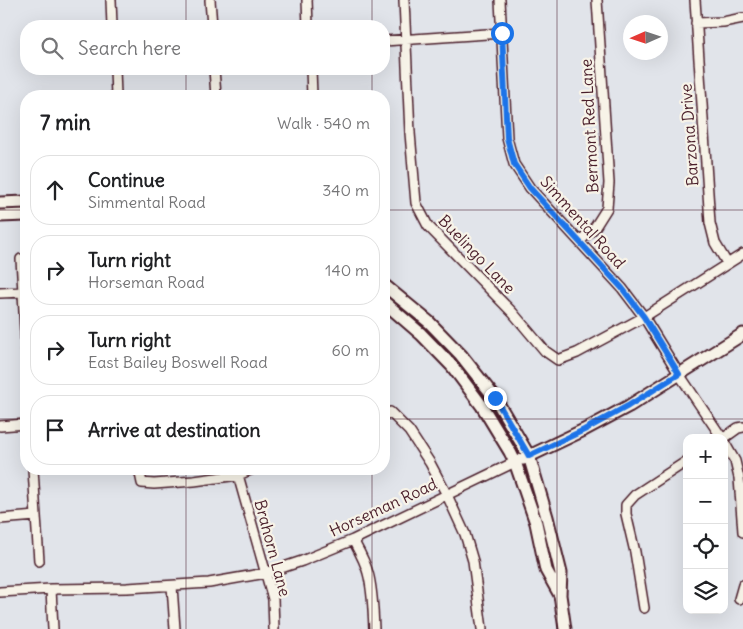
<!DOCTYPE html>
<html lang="en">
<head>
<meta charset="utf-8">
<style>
	body { margin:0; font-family:Delius,sans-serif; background:#f2f2f2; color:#202124 }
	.controls { position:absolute; right:15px; bottom:15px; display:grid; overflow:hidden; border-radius:10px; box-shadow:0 5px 20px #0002 }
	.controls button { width:45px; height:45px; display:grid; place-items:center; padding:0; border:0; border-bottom:1px solid #e0e0e0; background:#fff; color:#202124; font:25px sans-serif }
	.compass { position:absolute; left:623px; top:15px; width:45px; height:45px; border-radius:50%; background:#fff; box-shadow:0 5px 20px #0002; rotate:267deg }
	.stop { position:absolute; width:15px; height:15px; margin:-11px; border:4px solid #1a73e8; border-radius:50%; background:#fff }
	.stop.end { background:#1a73e8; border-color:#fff; box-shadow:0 1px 5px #0008 }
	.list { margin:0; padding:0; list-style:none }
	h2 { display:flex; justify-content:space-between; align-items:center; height:65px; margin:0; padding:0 20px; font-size:21px }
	h2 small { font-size:16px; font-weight:400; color:#757577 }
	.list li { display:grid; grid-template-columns:32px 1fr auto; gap:15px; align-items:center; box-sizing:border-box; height:70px; margin:0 10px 10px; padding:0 10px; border:1px solid #e0e0e0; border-radius:20px }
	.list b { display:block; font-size:19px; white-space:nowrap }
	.list p { margin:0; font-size:16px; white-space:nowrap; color:#757577 }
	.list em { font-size:16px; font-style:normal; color:#757577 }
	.icon { flex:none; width:28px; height:28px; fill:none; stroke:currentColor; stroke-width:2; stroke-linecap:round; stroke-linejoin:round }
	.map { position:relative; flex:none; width:743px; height:629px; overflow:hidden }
	.search { position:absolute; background:#fff; box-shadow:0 5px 20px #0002; left:20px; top:20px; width:370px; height:55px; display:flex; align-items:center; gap:12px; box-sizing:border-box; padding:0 18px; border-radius:20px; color:#757577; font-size:19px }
	.panel { position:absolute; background:#fff; box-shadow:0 5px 20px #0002; left:20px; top:90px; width:370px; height:385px; border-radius:20px }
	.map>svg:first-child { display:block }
</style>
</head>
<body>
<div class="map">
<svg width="743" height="629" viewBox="0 0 743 629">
	<rect width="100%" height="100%" fill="#e1e4ea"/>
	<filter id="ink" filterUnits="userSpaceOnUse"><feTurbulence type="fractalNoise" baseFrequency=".02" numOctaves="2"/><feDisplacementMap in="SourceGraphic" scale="10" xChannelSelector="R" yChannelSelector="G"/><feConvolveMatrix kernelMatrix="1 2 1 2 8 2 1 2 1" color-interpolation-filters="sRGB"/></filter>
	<g filter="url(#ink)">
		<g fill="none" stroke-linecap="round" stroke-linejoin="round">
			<defs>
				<path id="minor" d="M 111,0 L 112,26
					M 210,0 L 212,26
					M 307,0 L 308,26
					M 404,0 L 410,133 L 416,203 L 428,226 L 513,313 L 545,351 L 558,360 L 577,353 L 644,317 L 743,254
					M 500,0 L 507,138 L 514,164 L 530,188 L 622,288 L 644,317 L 679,374 L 722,438
					M 695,0 L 710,223 L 715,243 L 727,263
					M 696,23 L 723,22 L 743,18
					M 384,41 L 502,33
					M 115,69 L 116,96
					M 214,69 L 216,96
					M 311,69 L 312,96
					M 580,241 L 595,227 L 607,208 L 609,183 L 597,0
					M 21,259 L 23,292
					M 0,293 L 23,292 L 26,352
					M 384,415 L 390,412 L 409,431 L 430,463 L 447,495 L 465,534 L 473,561 L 482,629
					M 0,426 L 26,424
					M 724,438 L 738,428 L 743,427
					M 724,442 L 735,461 L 739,478 L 743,532
					M 139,469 L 142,483 L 154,484 L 194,481 L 238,475 L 253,469
					M 238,475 L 273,599 L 274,629
					M 36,516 L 39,561
					M 0,519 L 36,516 L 33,469
					M 353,540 C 359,551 365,561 368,573 C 373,591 373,610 374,629
					M 172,586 L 175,629
					M 51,589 L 53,629
					M 0,592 L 51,589 L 127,588 L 209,583 L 266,573 L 302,561 L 353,540 L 515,462
					M 739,599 L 743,585
					M 644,608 L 635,552 L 626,514 L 626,505 L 635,495 L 687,461"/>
				<path id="tertiary" d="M 0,203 L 26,202
					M 0,216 L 26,215
					M 384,285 L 429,322 L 461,355 L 495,398 L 529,456 L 547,517 L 561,573 L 560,595 L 565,629
					M 384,302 L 421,334 L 452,366 L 482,406 L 510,452 L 515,462 L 536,523 L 546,570 L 560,595
					M 523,459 L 584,430 L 629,406 L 743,334"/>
			</defs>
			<!-- minor casing -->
			<use href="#minor" stroke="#4a1f2b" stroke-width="12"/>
			<!-- tertiary casing -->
			<use href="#tertiary" stroke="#4a1f2b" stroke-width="15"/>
			<!-- minor -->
			<use href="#minor" stroke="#f7f3e8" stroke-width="9"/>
			<!-- tertiary -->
			<use href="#tertiary" stroke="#f7f3e8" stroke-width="11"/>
		</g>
	</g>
	<g fill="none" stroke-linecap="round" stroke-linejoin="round" filter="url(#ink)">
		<!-- route -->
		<path stroke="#1a73e8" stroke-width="6" d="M 495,398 L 529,456 L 584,430 L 628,406 L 679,374 L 644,317 L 622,288 L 530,188 L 514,164 L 507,138 L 502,33"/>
	</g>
	<!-- grid -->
	<path fill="none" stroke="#4a1f2b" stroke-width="1" stroke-opacity="0.55" d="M 186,0 L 186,26M 372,0 L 372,26M 557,0 L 557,629M 186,69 L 186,96M 372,69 L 372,96M 0,210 L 26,210M 384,210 L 743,210M 0,419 L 26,419M 384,419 L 743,419M 186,469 L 186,629M 372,469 L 372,629"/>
	<g text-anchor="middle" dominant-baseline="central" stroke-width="4.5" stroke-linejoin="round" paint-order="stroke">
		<!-- street labels -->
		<g font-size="16" fill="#4a1f2b" stroke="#f7f3e8">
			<text transform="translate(589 126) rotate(-93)">Bermont Red Lane</text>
			<text transform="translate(689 135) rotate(-94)">Barzona Drive</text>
			<text transform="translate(583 222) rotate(48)">Simmental Road</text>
			<text transform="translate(477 254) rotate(46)">Buelingo Lane</text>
			<text transform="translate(383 507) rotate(-25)">Horseman Road</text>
			<text transform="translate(273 548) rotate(75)">Brahorn Lane</text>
		</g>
	</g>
</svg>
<div class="controls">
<button>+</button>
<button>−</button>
<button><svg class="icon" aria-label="locate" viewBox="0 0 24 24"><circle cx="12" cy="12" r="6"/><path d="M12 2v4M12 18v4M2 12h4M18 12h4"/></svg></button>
<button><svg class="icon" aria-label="layers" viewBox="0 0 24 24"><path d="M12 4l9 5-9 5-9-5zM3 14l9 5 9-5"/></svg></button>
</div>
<svg class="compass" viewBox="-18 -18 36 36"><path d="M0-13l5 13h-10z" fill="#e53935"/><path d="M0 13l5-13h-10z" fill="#757577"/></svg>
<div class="stop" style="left:502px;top:33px"></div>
<div class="stop end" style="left:495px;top:398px"></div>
<div class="search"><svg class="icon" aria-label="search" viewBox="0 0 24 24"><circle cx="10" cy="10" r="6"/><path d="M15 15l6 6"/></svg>Search here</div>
<section class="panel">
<h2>7 min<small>Walk · 540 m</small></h2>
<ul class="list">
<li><svg class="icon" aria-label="ahead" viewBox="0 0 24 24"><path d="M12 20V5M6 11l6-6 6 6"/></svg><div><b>Continue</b><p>Simmental Road</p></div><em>340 m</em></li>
<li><svg class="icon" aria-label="right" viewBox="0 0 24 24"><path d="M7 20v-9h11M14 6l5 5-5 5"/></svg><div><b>Turn right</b><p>Horseman Road</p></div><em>140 m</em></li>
<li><svg class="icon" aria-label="right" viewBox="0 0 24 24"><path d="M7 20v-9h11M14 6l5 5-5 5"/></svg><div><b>Turn right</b><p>East Bailey Boswell Road</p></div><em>60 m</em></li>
<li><svg class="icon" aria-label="arrive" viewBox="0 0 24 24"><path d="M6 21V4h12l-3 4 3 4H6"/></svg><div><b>Arrive at destination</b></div></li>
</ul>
</section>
</div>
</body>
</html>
